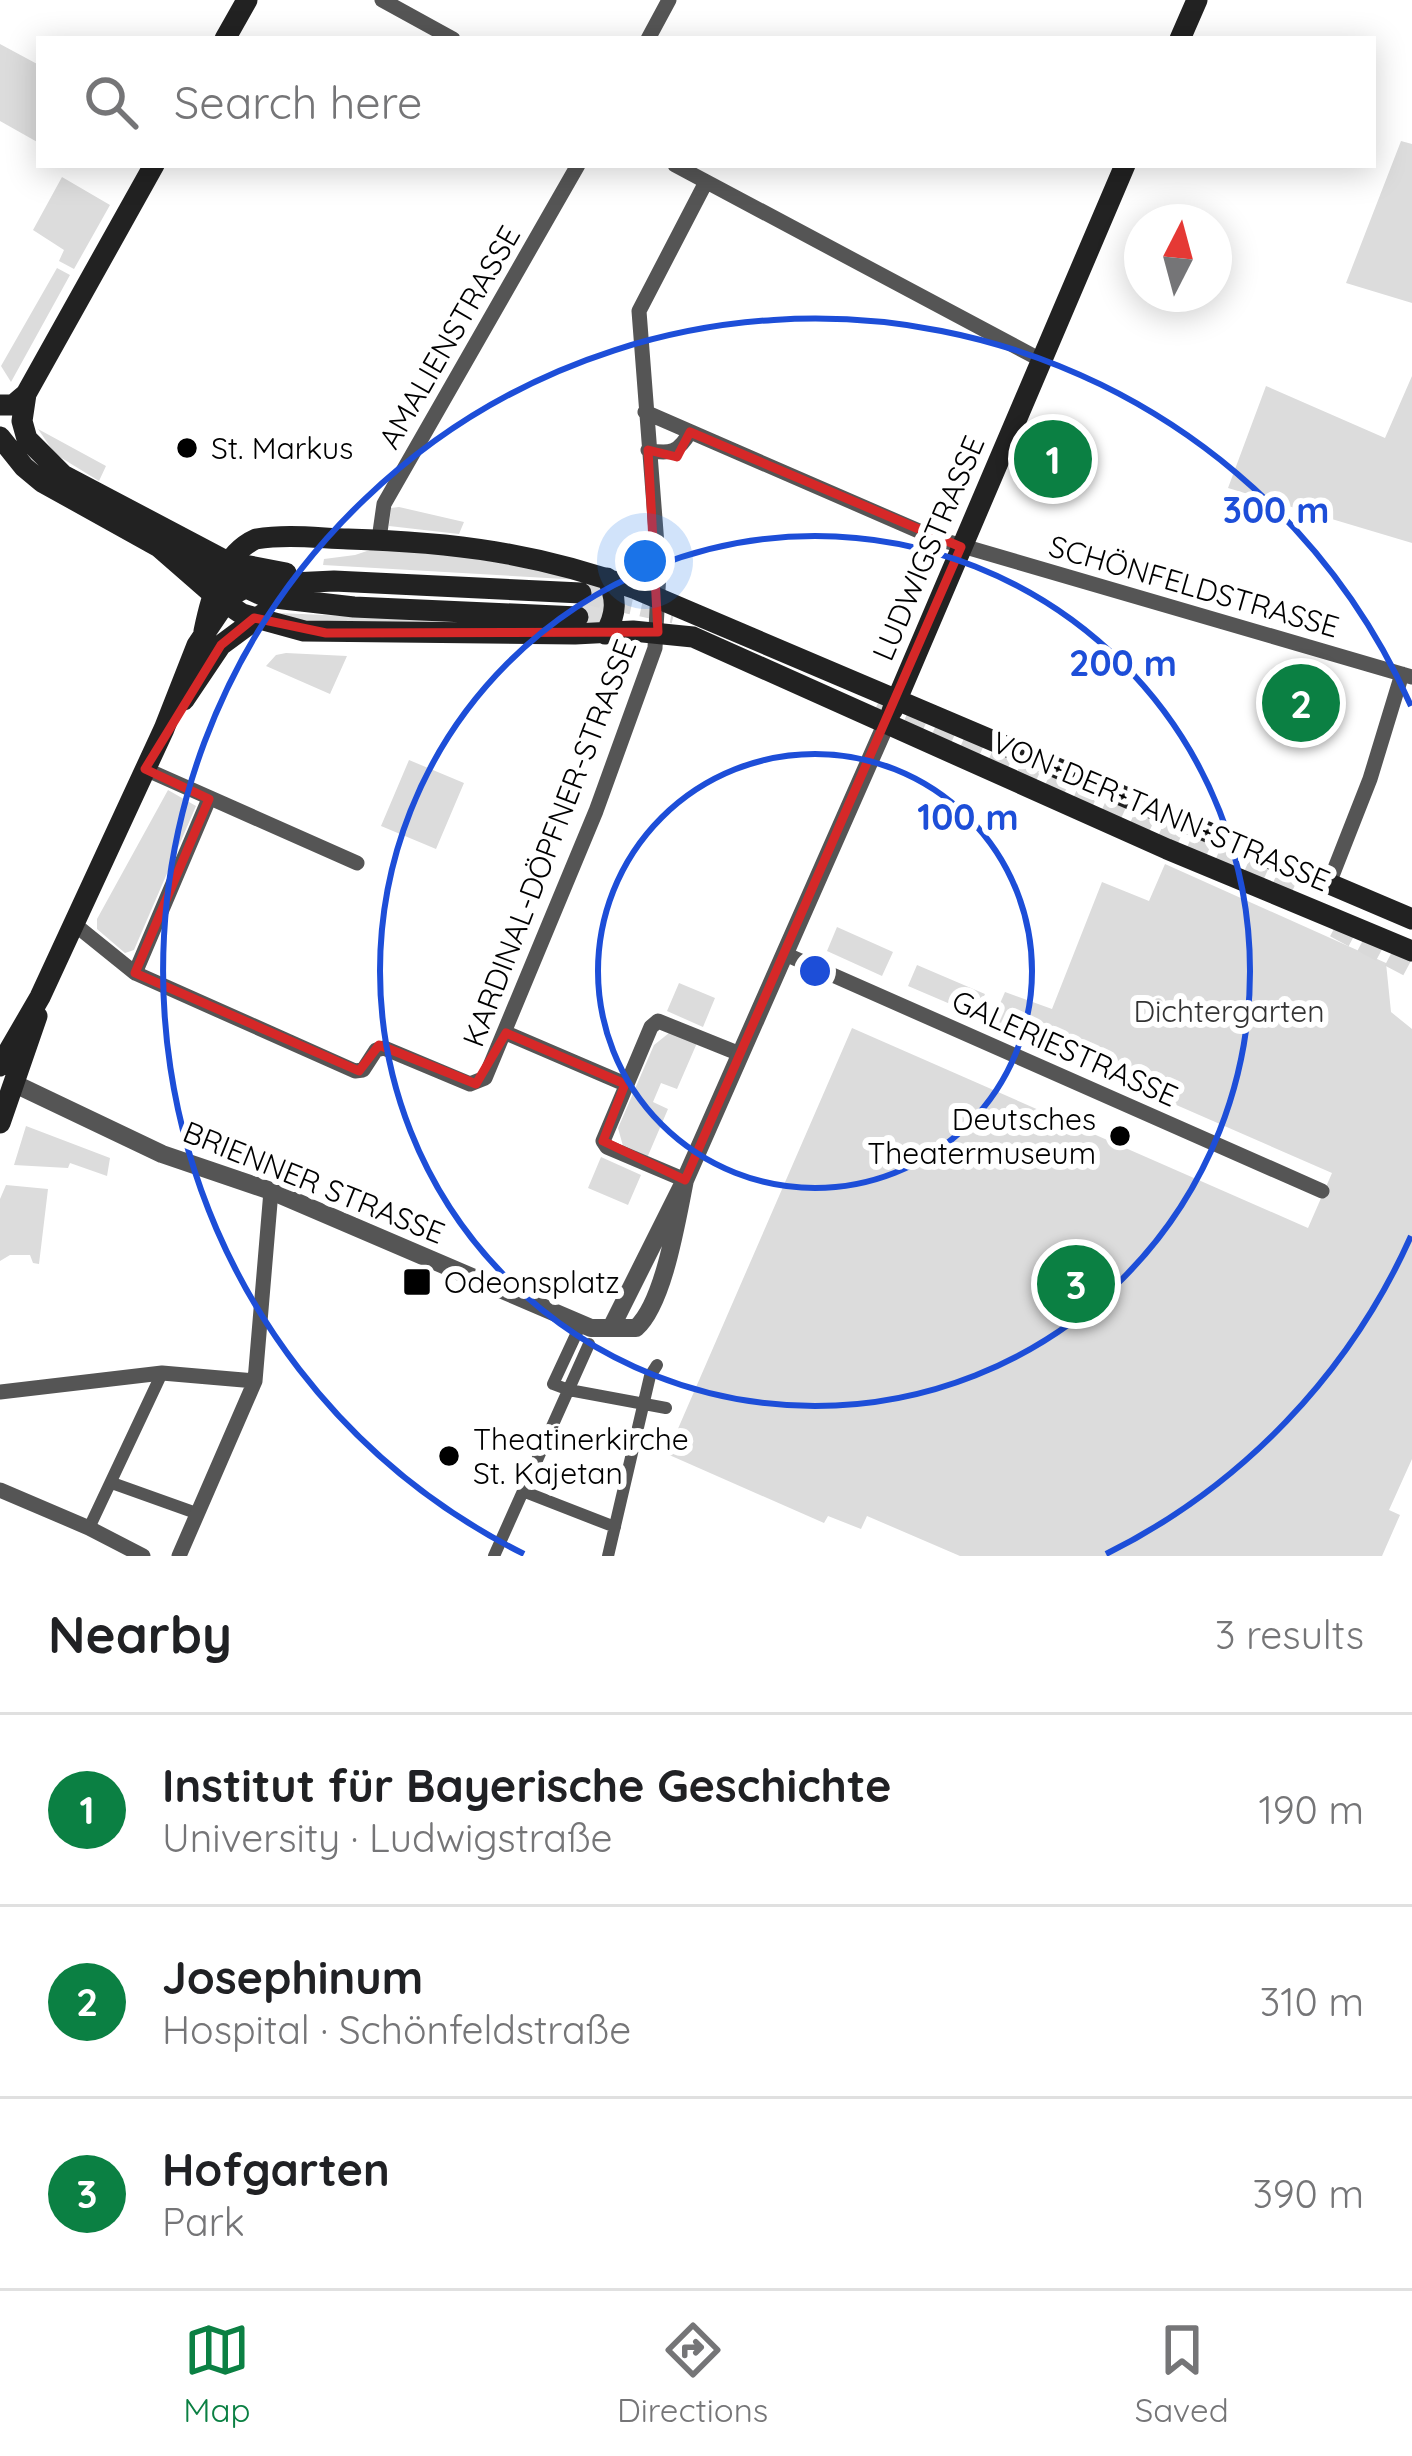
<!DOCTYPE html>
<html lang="en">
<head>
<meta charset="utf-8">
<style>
	body { margin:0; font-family:Quicksand,sans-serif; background:#f6f6f6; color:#202124 }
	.compass { position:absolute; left:1124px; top:204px; width:108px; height:108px; border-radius:50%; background:#fff; box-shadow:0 6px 30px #0003; rotate:6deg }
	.you { position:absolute; left:645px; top:561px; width:42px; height:42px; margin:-30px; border:9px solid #fff; border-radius:50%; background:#1a73e8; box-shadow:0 0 0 18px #1a73e833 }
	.badge { display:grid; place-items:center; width:78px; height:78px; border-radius:50%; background:#0b8043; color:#fff; font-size:39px; font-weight:700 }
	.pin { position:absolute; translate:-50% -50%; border:6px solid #fff; box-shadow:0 3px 12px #0006 }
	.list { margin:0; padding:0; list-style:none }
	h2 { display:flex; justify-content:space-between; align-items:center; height:156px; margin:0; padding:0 48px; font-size:51px }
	h2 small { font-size:39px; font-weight:400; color:#757577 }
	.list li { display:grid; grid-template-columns:78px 1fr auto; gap:36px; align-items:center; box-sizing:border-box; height:192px; padding:0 48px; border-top:3px solid #e0e0e0 }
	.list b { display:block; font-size:45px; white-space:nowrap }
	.list p { margin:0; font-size:39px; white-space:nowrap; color:#757577 }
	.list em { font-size:39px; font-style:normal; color:#757577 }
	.icon { flex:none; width:66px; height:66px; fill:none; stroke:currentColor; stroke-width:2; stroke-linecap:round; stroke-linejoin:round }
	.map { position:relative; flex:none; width:1412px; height:1556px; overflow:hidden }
	.search { position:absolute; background:#fff; box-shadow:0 6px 30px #0003; left:36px; right:36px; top:36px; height:132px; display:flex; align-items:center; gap:30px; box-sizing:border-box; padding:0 42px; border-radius:0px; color:#757577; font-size:45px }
	.sheet { height:732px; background:#fff }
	nav { display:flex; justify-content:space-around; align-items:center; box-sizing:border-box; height:168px; border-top:3px solid #e0e0e0; background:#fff; font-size:33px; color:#757577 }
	nav a { display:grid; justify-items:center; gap:6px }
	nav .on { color:#0b8043 }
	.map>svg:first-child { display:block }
</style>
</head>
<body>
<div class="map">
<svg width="1412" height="1556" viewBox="0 0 1412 1556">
	<rect width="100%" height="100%" fill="#fff"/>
	<!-- green -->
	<path fill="#dcdcdc" d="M 0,44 L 39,65 L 39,143 L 0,121 Z
		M 1401,141 L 1412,144 L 1412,303 L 1346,283 Z
		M 62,177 L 110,205 L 74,269 L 59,261 L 64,250 L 33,230 Z
		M 57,268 L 70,275 L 11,382 L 1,366 Z
		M 1412,376 L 1412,543 L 1228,488 L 1266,386 L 1385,438 Z
		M 38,429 L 106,466 L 99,481 L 55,454 Z
		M 399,507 L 464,522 L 459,534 L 389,526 L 391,508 Z
		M 388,544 L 595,579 L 611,601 L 597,627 L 296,621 L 278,613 L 577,626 L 582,580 L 323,565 L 324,559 L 355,555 Z
		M 286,653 L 347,656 L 330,694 L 266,666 L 276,655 Z
		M 409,760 L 464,783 L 436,849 L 381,826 Z
		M 168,790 L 196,806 L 134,950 L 125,953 L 97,929 L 97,919 Z
		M 1165,864 L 1386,963 L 1391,1012 L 1412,1029 L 1412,1459 L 1389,1510 L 1400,1515 L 1382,1556 L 960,1556 L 867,1516 L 861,1529 L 828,1516 L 824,1523 L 667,1454 L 852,1028 L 1308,1228 L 1332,1173 L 991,1024 L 1005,992 L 1052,1009 L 1102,882 L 1149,901 Z
		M 837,927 L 893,952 L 882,976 L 827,951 Z
		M 917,965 L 985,994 L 976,1015 L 908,986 Z
		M 679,983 L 715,998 L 703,1027 L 667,1011 Z
		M 669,1033 L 697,1043 L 677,1089 L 661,1083 L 653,1102 L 668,1109 L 647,1158 L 623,1146 L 618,1128 L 654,1045 Z
		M 26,1126 L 110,1158 L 107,1176 L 70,1163 L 68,1168 L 14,1165 Z
		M 601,1157 L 641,1175 L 628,1205 L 588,1188 Z
		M 6,1185 L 48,1189 L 39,1264 L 33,1263 L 30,1255 L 10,1255 L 0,1261 L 0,1199 Z"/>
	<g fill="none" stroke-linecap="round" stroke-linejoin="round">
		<!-- secondary-tunnel -->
		<path stroke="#d9d9d9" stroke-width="21" stroke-dasharray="21 10" stroke-linecap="butt" d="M 581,593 L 674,613
			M 878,703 L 1300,890
			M 1335,927 L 1412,968"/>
		<!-- pedestrian -->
		<path stroke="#555" stroke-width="12" d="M 580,1326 L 553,1384 L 569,1390 L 666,1408
			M 112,1483 L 196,1513
			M 525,1492 L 615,1527
			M 89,1528 L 162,1373
			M 494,1556 L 589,1344
			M 608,1556 L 650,1376 L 657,1365"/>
		<!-- minor -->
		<path stroke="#555" stroke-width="15" d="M 382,0 L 453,39
			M 648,39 L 669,0
			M 675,165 L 1041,360
			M 645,412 L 935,538 L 1412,677
			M 648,450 C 670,455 679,452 690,432
			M 379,539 L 384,504 L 578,165
			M 145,769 L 357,863
			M 1328,886 L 1370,779 L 1402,674
			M 73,923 L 135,973 L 355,1071 L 363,1070 L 376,1050 L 384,1048 L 470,1084 L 485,1078 L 596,811 L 655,648 L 659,571 L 639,311 L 706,182
			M 785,954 L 1322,1191
			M 135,973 L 209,799
			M 506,1033 L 625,1084
			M 685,1180 L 607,1147 L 603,1141 L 651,1027 L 658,1021 L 740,1054
			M 0,1392 L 162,1373 L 255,1381
			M 0,1490 L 89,1528 L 143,1556
			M 179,1556 L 255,1381 L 271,1191"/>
		<!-- tertiary -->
		<path stroke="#555" stroke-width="18" d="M 15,1084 L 162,1154 L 271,1191 L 591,1328 L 636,1328 C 664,1303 677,1219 685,1180
			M 611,1328 L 685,1180 L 886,724"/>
		<!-- secondary -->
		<path stroke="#222" stroke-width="21" d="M 225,39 L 247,0
			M 1180,39 L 1197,0
			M 26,394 L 22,421 L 27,439 L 63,475 L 228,562 L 286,573
			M 0,405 L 13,405 L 26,394 L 154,165
			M 0,437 L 24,467 L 42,482 L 159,547 L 266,597 L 354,607 L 578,617
			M 159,547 L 214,595 L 242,614 L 304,631 L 575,634 L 633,631 L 693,637 L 1167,849 L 1412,951
			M 204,631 C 211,597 222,554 256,539 C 287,534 317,538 348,539 C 452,542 538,553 636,589 L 1412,919
			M 605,634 C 617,614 617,598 607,578
			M 184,700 L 221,645 L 263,614
			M 892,711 L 1125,165
			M 0,1066 L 40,997 L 164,729 L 197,645 L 230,596 L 251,585 L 334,581 L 581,593
			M 0,1123 L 37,1016"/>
	</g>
	<!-- marked area -->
	<path fill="none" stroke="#d62828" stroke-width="9" stroke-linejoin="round" d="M 690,432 L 961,547 L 685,1180 L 603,1141 L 625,1084 L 506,1033 L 476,1084 L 379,1045 L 359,1071 L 135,973 L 209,799 L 145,769 L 221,645 L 254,618 L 326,633 L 658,632 L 648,450 L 677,457 Z"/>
	<!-- distance rings -->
	<g fill="none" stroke="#1d4ed8" stroke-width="6">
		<circle cx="815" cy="971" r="217"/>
		<circle cx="815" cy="971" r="435"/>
		<path d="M1411 1236A652 652 0 0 1 1106 1554M524 1554A652 652 0 1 1 1411 706"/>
	</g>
	<!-- markers -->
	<g fill="#000" stroke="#fff" stroke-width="4.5">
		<circle cx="187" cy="448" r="12"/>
		<circle cx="1120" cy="1136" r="12"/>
		<rect x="402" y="1267" width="30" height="30" rx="6"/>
		<circle cx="449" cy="1456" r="12"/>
	</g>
	<g text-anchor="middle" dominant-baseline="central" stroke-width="12" stroke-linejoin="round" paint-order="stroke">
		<!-- street labels -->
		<g font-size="30" fill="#000" stroke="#fff">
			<text transform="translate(449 337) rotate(-60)">AMALIENSTRASSE</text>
			<text transform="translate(928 548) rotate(-67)">LUDWIGSTRASSE</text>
			<text transform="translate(1194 586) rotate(16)">SCHÖNFELDSTRASSE</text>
			<text transform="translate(1161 811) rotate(23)">VON-DER-TANN-STRASSE</text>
			<text transform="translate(549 843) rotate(-69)">KARDINAL-DÖPFNER-STRASSE</text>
			<text transform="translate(1065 1048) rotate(24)">GALERIESTRASSE</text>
			<text transform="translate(314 1182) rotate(22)">BRIENNER STRASSE</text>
		</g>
		<!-- poi labels -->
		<g font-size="30" fill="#000" stroke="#fff" text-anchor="start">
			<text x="211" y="448">St. Markus</text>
			<text x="1096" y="1119" text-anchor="end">Deutsches<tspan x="1096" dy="34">Theatermuseum</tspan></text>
			<text x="444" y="1282">Odeonsplatz</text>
			<text x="473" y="1439">Theatinerkirche<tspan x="473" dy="34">St. Kajetan</tspan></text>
		</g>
		<!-- park labels -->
		<g font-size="30" fill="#333" stroke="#fff">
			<text x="1229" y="1011">Dichtergarten</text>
		</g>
	</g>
	<circle cx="815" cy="971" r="18" fill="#1d4ed8" stroke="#fff" stroke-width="6"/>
	<g font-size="36" text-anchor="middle" font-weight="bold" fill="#1d4ed8" stroke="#fff" stroke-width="12" stroke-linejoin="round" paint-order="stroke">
		<text x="1276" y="523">300 m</text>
		<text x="1123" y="676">200 m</text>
		<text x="968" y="830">100 m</text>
	</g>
</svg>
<svg class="compass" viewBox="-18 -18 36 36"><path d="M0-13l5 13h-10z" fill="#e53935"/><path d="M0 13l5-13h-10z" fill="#757577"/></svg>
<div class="you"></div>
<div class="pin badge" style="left:1053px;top:459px">1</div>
<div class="pin badge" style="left:1301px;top:703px">2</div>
<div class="pin badge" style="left:1076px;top:1284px">3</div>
<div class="search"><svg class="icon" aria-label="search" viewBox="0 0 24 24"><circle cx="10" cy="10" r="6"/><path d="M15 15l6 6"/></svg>Search here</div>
</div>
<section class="sheet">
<h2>Nearby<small>3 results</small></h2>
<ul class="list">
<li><span class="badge">1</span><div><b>Institut für Bayerische Geschichte</b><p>University · Ludwigstraße</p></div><em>190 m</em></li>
<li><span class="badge">2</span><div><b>Josephinum</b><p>Hospital · Schönfeldstraße</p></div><em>310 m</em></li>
<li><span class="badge">3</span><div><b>Hofgarten</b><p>Park</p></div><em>390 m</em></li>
</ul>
</section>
<nav>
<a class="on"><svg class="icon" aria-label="map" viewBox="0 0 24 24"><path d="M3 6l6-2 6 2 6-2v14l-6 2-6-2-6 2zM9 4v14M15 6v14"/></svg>Map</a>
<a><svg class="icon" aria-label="directions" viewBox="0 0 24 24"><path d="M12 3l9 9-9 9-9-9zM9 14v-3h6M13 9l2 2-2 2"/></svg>Directions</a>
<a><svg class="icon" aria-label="saved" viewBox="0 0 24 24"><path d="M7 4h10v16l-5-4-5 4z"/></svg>Saved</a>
</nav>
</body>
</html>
